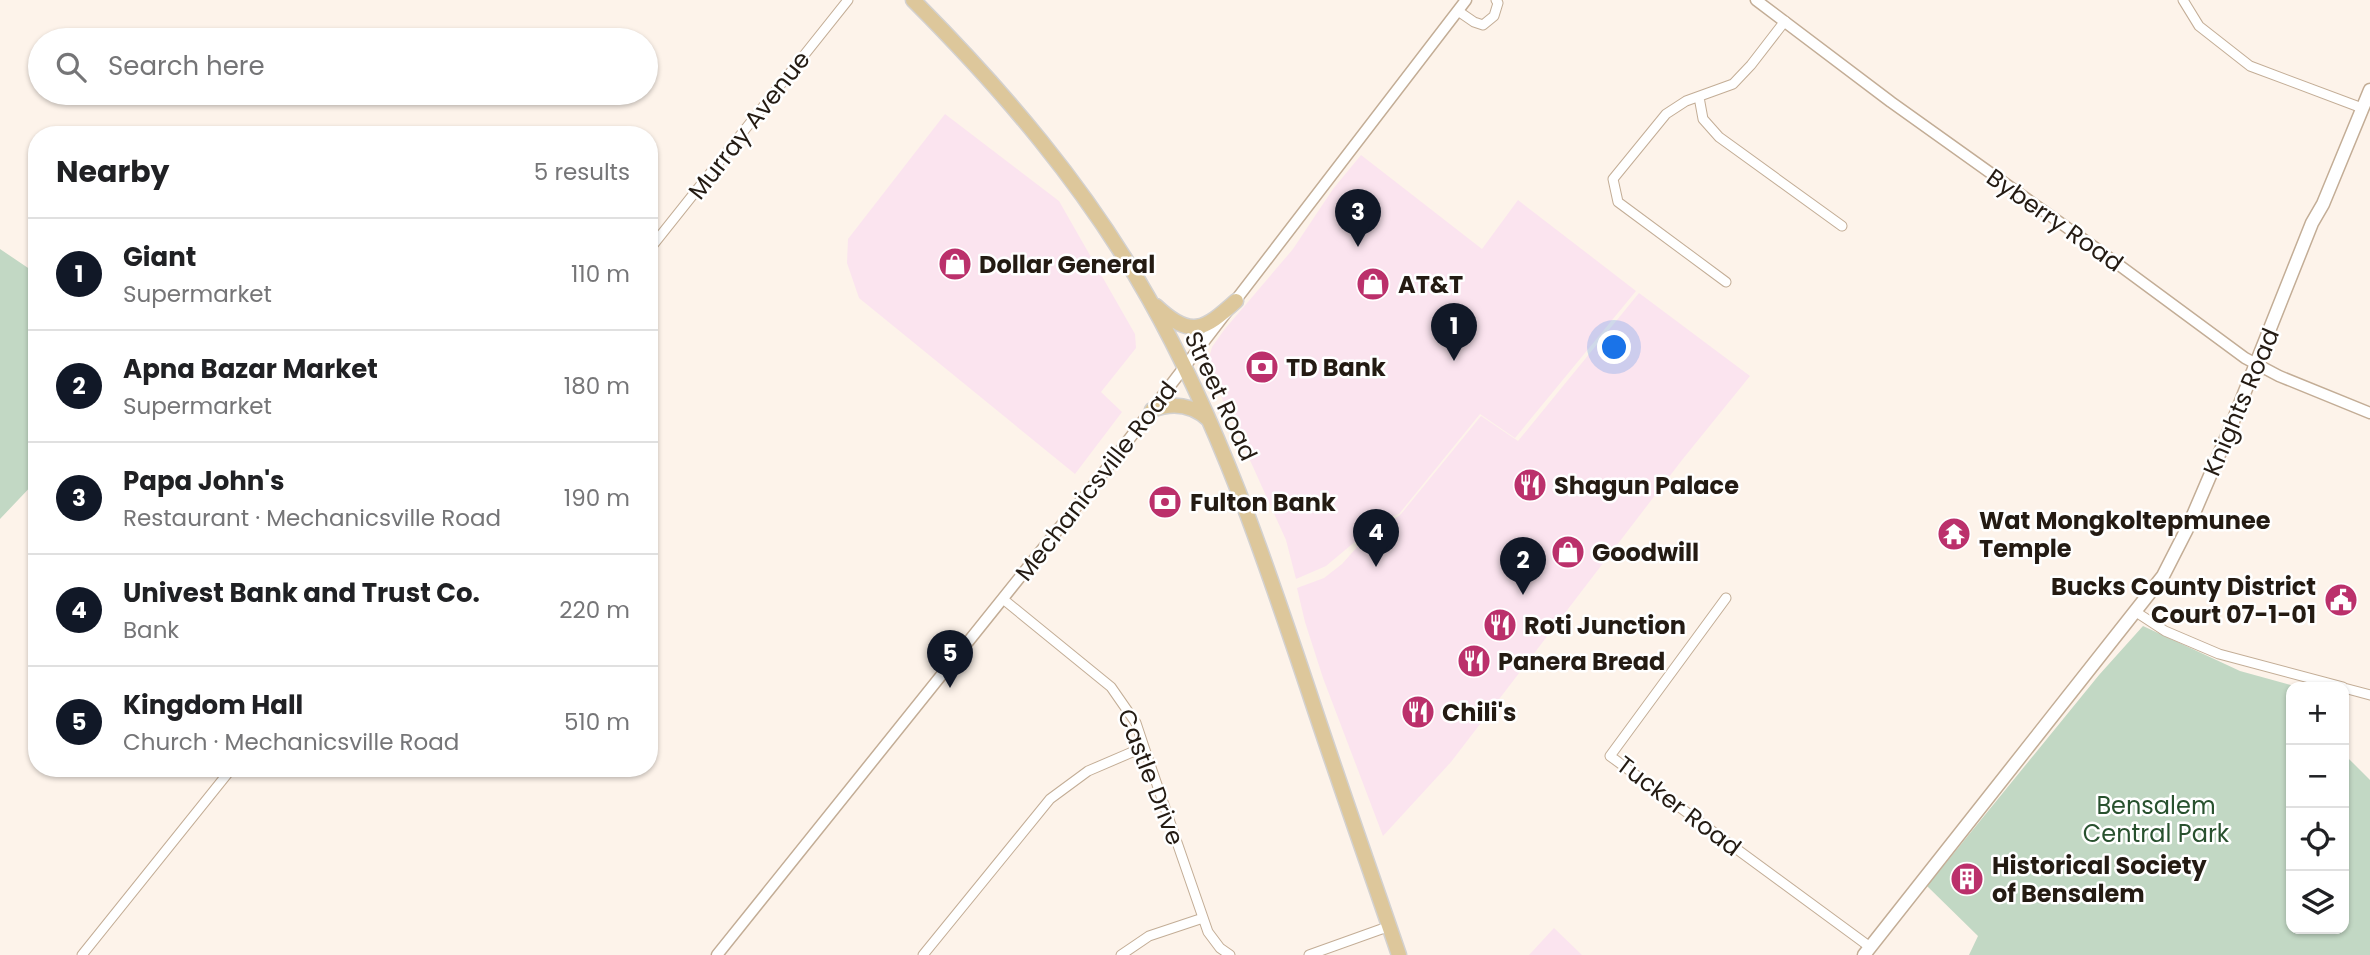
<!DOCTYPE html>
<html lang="en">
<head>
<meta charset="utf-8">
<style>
	body { margin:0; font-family:Poppins,sans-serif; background:#f2f2f2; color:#202124 }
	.controls { position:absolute; right:21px; bottom:21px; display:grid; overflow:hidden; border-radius:14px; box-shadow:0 2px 5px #0004 }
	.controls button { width:63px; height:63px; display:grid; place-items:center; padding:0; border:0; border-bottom:2px solid #e0e0e0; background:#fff; color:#202124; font:35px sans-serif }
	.you { position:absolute; left:1615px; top:348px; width:24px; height:24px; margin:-18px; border:5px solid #fff; border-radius:50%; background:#1a73e8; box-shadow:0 0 0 10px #1a73e833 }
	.badge { display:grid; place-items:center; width:46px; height:46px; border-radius:50%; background:#111827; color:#fff; font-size:23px; font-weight:700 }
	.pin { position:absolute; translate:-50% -58px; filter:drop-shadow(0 2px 4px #0008) }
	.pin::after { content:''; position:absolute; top:37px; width:24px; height:21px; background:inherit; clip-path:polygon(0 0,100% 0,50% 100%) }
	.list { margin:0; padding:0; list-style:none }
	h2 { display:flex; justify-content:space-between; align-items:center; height:91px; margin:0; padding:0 28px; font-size:30px }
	h2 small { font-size:23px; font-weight:400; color:#757577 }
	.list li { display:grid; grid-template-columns:46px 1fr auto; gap:21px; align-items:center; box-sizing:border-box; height:112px; padding:0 28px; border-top:2px solid #e0e0e0 }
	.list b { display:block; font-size:26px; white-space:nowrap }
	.list p { margin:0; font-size:23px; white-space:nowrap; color:#757577 }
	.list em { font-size:23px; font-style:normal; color:#757577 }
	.icon { flex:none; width:38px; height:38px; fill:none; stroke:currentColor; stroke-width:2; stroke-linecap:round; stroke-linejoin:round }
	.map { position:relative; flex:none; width:2370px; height:955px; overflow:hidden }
	.search { position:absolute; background:#fff; box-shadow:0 2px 5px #0004; left:28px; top:28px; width:630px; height:77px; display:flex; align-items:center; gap:18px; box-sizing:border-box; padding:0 24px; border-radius:38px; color:#757577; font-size:26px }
	.panel { position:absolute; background:#fff; box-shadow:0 2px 5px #0004; left:28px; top:126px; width:630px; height:651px; border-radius:28px }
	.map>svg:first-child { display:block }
</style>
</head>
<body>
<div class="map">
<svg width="2370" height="955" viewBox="0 0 2370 955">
	<rect width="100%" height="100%" fill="#fdf3ea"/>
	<!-- commercial -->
	<path fill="#fbe4ef" d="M 945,114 L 1059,201 L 1135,334 L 1136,348 L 1101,392 L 1122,412 L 1075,474 L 859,298 L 847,263 L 848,239 Z
		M 1361,155 L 1482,249 L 1518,200 L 1636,291 L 1515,438 L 1480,414 L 1399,514 L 1381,520 L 1326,566 L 1296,579 L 1286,540 L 1207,365 L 1212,347 L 1224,330 L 1293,249 L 1333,189 Z
		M 1639,293 L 1750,376 L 1682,460 L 1451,762 L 1383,836 L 1323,678 L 1305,622 L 1297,588 L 1324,578 L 1342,564 L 1358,546 L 1401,514 L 1481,416 L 1518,441 Z
		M 1554,928 L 1582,955 L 1529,955 Z"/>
	<!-- green -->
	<path fill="#c2d8c4" d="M 0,249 L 37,274 L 37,480 L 0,519 Z
		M 2143,626 L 2240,671 L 2298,687 L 2291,687 L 2291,929 L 2344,929 L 2344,754 L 2370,780 L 2370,955 L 1969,955 L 1978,936 L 1927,886 L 2099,675 Z"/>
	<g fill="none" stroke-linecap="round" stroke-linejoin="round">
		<defs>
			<path id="minor" d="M 2183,0 L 2199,26 L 2250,66 L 2362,108
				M 1458,11 L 1474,22 L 1483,25 L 1494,16 L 1498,3 L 1496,0
				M 1699,97 L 1703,119 L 1719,137 L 1842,226
				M 649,250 L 848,0
				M 1726,282 L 1618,202 L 1613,179 L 1666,114 L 1686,101 L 1733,84 L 1751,65 L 1785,21
				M 1726,598 L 1610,756 L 1870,947
				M 1003,599 L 1111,687 L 1136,723 L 1144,747 L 1208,932 L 1220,948 L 1230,955
				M 2136,612 L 2165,631 L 2219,654 L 2343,687
				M 2344,688 L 2370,695
				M 82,955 L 232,768
				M 923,955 L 1050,799 L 1088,771 L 1144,747
				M 1121,955 L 1149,936 L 1203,918
				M 1309,955 L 1390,926"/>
			<path id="tertiary" d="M 1756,0 L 1891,102 L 2104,254 L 2245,358 L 2279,376 L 2370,413
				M 717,955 L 1097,481 L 1466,0"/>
			<path id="secondary" d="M 1864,955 L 2163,576 L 2188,527 L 2230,429 L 2312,223 L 2323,204 L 2370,90"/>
			<path id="primary" d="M 913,0 C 1003,90 1086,187 1149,299 C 1219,423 1264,557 1309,692 C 1338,780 1369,867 1399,955
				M 1156,306 C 1191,339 1204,330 1236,301
				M 1152,410 C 1173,402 1193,405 1209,420"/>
		</defs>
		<!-- minor casing -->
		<use href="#minor" stroke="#c3ad96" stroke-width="11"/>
		<!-- tertiary casing -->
		<use href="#tertiary" stroke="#c3ad96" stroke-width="13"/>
		<!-- secondary casing -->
		<use href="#secondary" stroke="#c3ad96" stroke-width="15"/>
		<!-- primary casing -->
		<use href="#primary" stroke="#d3d1d0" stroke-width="17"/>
		<!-- minor -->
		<use href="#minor" stroke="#fff" stroke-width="9"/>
		<!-- tertiary -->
		<use href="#tertiary" stroke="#fff" stroke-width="10"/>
		<!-- secondary -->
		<use href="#secondary" stroke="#fff" stroke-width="12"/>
		<!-- primary -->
		<use href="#primary" stroke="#ddc79b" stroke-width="14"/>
	</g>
	<!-- icons -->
	<defs>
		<symbol id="shop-disc" viewBox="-11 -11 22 22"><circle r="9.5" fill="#bb306b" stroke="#fff"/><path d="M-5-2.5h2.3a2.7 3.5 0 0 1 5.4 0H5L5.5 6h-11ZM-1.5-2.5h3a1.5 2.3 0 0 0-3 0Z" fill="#fff"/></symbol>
		<symbol id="bank-disc" viewBox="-11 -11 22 22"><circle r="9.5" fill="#bb306b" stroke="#fff"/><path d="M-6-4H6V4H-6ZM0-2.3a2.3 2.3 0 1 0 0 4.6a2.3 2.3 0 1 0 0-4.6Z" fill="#fff"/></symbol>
		<symbol id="restaurant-disc" viewBox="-11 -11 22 22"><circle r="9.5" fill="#bb306b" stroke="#fff"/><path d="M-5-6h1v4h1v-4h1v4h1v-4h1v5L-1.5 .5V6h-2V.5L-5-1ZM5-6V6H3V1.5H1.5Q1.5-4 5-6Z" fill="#fff"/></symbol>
		<symbol id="temple-disc" viewBox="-11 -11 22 22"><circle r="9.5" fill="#bb306b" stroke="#fff"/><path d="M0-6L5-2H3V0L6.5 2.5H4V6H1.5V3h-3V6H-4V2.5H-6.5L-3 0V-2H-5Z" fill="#fff"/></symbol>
		<symbol id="civic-disc" viewBox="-11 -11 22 22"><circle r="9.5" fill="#bb306b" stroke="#fff"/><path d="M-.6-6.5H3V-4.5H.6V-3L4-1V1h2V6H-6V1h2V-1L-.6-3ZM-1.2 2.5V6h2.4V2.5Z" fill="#fff"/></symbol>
		<symbol id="building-disc" viewBox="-11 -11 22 22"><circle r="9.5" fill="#bb306b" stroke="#fff"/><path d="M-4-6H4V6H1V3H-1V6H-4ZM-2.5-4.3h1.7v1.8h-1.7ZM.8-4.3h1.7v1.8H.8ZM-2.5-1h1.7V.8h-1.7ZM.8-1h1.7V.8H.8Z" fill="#fff"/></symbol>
	</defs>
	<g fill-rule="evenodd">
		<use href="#shop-disc" x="936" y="245" width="38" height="38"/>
		<use href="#shop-disc" x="1354" y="265" width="38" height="38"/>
		<use href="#bank-disc" x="1243" y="348" width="38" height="38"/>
		<use href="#restaurant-disc" x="1511" y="466" width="38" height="38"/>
		<use href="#bank-disc" x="1146" y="483" width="38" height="38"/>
		<use href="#temple-disc" x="1935" y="515" width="38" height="38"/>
		<use href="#shop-disc" x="1549" y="533" width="38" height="38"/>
		<use href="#civic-disc" x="2322" y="581" width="38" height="38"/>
		<use href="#restaurant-disc" x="1481" y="606" width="38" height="38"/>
		<use href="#restaurant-disc" x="1455" y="642" width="38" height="38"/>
		<use href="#restaurant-disc" x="1399" y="693" width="38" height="38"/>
		<use href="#building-disc" x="1948" y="860" width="38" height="38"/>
	</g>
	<g text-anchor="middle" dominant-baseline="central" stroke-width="5" stroke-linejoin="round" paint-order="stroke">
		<!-- street labels -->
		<g font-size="24" fill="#241b13" stroke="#fff">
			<text transform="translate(749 125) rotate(-52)">Murray Avenue</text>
			<text transform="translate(2055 220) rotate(35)">Byberry Road</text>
			<text transform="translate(1221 396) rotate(65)">Street Road</text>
			<text transform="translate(2241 402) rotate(-67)">Knights Road</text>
			<text transform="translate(1096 481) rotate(-52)">Mechanicsville Road</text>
			<text transform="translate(1151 777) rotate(69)">Castle Drive</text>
			<text transform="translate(1679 806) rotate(37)">Tucker Road</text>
		</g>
		<!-- poi labels -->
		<g font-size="24" font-weight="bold" fill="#241b13" stroke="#fff" text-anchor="start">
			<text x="979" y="264">Dollar General</text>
			<text x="1398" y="284">AT&amp;T</text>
			<text x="1286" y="367">TD Bank</text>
			<text x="1554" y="485">Shagun Palace</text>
			<text x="1190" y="502">Fulton Bank</text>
			<text x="1979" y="520">Wat Mongkoltepmunee<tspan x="1979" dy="28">Temple</tspan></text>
			<text x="1592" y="552">Goodwill</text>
			<text x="2316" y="586" text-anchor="end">Bucks County District<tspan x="2316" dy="28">Court 07-1-01</tspan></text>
			<text x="1524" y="625">Roti Junction</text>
			<text x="1498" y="661">Panera Bread</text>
			<text x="1442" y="712">Chili's</text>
			<text x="1992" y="865">Historical Society<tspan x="1992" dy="28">of Bensalem</tspan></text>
		</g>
		<!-- park labels -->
		<g font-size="24" fill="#28512e" stroke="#fff">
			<text x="2156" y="805">Bensalem<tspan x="2156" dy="28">Central Park</tspan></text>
		</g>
	</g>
</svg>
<div class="controls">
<button>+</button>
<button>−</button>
<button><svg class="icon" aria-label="locate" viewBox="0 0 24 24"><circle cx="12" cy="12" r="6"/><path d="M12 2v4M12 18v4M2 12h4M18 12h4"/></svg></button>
<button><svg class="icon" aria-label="layers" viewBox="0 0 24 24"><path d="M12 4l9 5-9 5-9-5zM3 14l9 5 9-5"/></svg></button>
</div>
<div class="you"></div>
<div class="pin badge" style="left:1454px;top:361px">1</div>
<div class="pin badge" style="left:1523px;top:595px">2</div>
<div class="pin badge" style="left:1358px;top:247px">3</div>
<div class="pin badge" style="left:1376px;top:567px">4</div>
<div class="pin badge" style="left:950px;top:688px">5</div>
<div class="search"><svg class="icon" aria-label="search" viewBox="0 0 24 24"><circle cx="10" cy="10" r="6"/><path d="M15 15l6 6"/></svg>Search here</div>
<section class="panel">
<h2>Nearby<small>5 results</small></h2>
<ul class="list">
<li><span class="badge">1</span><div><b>Giant</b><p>Supermarket</p></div><em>110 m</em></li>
<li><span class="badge">2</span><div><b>Apna Bazar Market</b><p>Supermarket</p></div><em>180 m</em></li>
<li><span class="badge">3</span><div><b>Papa John's</b><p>Restaurant · Mechanicsville Road</p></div><em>190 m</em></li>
<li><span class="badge">4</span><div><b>Univest Bank and Trust Co.</b><p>Bank</p></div><em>220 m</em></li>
<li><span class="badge">5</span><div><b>Kingdom Hall</b><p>Church · Mechanicsville Road</p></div><em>510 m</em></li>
</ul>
</section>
</div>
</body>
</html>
